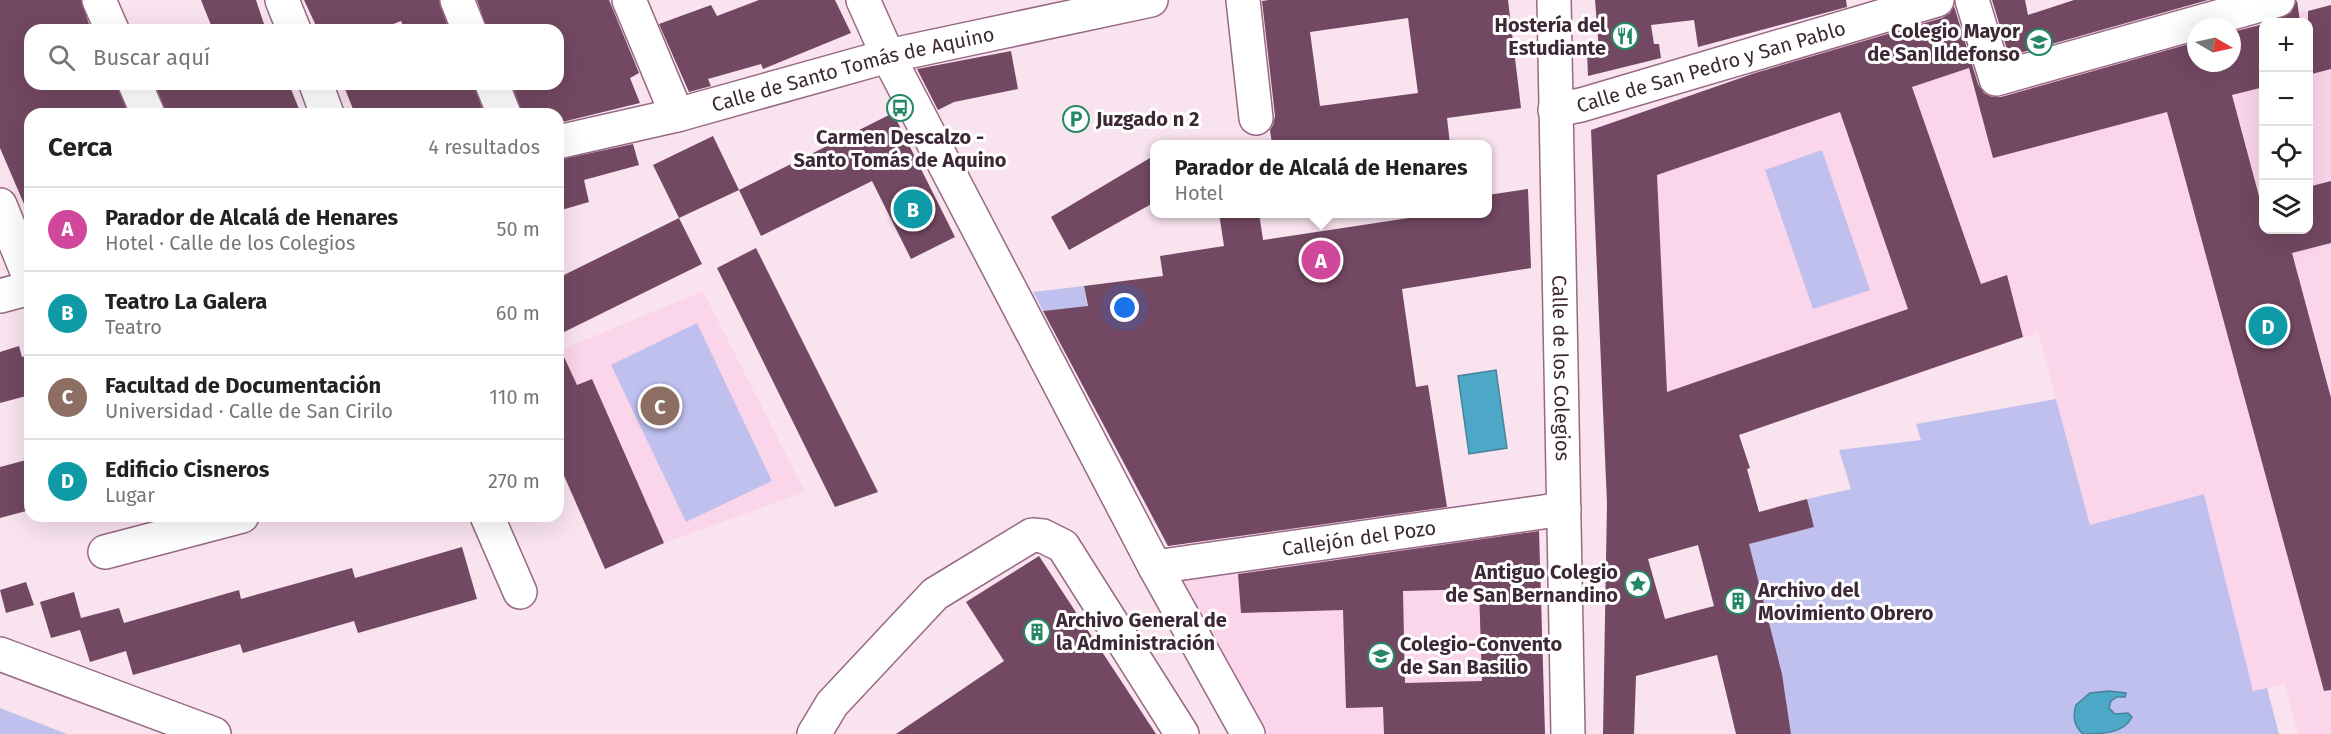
<!DOCTYPE html>
<html lang="es">
<head>
<meta charset="utf-8">
<style>
	body { margin:0; font-family:"Fira Sans",sans-serif; background:#f2f2f2; color:#222 }
	.controls { position:absolute; right:18px; top:18px; display:grid; overflow:hidden; border-radius:12px; box-shadow:0 6px 24px #0002 }
	.controls button { width:54px; height:54px; display:grid; place-items:center; padding:0; border:0; border-bottom:2px solid #e0e0e0; background:#fff; color:#222; font:30px sans-serif }
	.compass { position:absolute; left:2187px; top:18px; width:54px; height:54px; border-radius:50%; background:#fff; box-shadow:0 6px 24px #0002; rotate:99deg }
	.you { position:absolute; left:1125px; top:308px; width:21px; height:21px; margin:-15px; border:4px solid #fff; border-radius:50%; background:#1a73e8; box-shadow:0 0 0 9px #1a73e833 }
	.badge { display:grid; place-items:center; width:39px; height:39px; border-radius:50%; background:#1a73e8; color:#fff; font-size:20px; font-weight:700 }
	.pin { position:absolute; translate:-50% -50%; border:3px solid #fff; box-shadow:0 2px 6px #0006 }
	.popup { position:absolute; left:1150px; top:140px; width:342px; height:78px; box-sizing:border-box; display:grid; place-content:center; border-radius:12px; background:#fff; filter:drop-shadow(0 2px 4px #0005); font-size:20px; white-space:nowrap; color:#767676 }
	.popup b { font-size:22px; color:#222 }
	.popup::after { content:''; position:absolute; left:50%; top:100%; margin-left:-12px; border:12px solid transparent; border-top-color:#fff }
	.list { margin:0; padding:0; list-style:none }
	h2 { display:flex; justify-content:space-between; align-items:center; height:78px; margin:0; padding:0 24px; font-size:26px }
	h2 small { font-size:20px; font-weight:400; color:#767676 }
	.list li { display:grid; grid-template-columns:39px 1fr auto; gap:18px; align-items:center; box-sizing:border-box; height:84px; padding:0 24px; border-top:2px solid #e0e0e0 }
	.list b { display:block; font-size:22px; white-space:nowrap }
	.list p { margin:0; font-size:20px; white-space:nowrap; color:#767676 }
	.list em { font-size:20px; font-style:normal; color:#767676 }
	.icon { flex:none; width:33px; height:33px; fill:none; stroke:currentColor; stroke-width:2; stroke-linecap:round; stroke-linejoin:round }
	.map { position:relative; flex:none; width:2331px; height:734px; overflow:hidden }
	.search { position:absolute; background:#fff; box-shadow:0 6px 24px #0002; left:24px; top:24px; width:540px; height:66px; display:flex; align-items:center; gap:15px; box-sizing:border-box; padding:0 21px; border-radius:18px; color:#767676; font-size:22px }
	.panel { position:absolute; background:#fff; box-shadow:0 6px 24px #0002; left:24px; top:108px; width:540px; height:414px; border-radius:18px }
	.map>svg:first-child { display:block }
</style>
</head>
<body>
<div class="map">
<svg width="2331" height="734" viewBox="0 0 2331 734">
	<rect width="100%" height="100%" fill="#f8e3ee"/>
	<!-- built -->
	<path fill="#fbd6eb" d="M 1953,5 L 1978,99 L 2196,41 L 2196,63 L 2232,63 L 2232,31 L 2263,23 L 2264,230 L 2308,230 L 2308,22 L 2266,22 L 2331,5 L 2331,734 L 2298,734 L 2285,684 L 2253,691 L 2204,494 L 2090,525 L 2038,332 L 1606,481 L 1591,130 Z
		M 703,291 L 805,492 L 664,543 L 605,569 L 558,462 L 558,344 L 561,350 Z
		M 1539,519 L 1545,734 L 1261,734 L 1176,578 Z"/>
	<!-- green -->
	<path fill="#bfc0ee" d="M 1822,150 L 1870,290 L 1813,309 L 1765,170 Z
		M 1084,286 L 1092,335 L 1075,308 L 1043,311 L 1033,292 Z
		M 697,323 L 772,481 L 686,522 L 611,365 Z
		M 2056,399 L 2090,525 L 2204,494 L 2253,691 L 2267,688 L 2279,734 L 1791,734 L 1782,674 L 1749,544 L 1814,527 L 1807,499 L 1851,489 L 1839,450 L 1921,440 L 1916,424 Z
		M 0,708 L 67,734 L 0,734 Z"/>
	<!-- water -->
	<path fill="#4da8c7" stroke="#48829b" stroke-width="1.5" d="M 1496,370 L 1507,448 L 1469,454 L 1458,376 Z
		M 2109,691 L 2126,693 L 2125,697 L 2117,697 L 2111,701 L 2109,708 L 2115,714 L 2128,713 L 2132,717 C 2124,734 2101,734 2083,734 C 2074,726 2072,717 2076,705 L 2090,693 Z"/>
	<!-- building -->
	<path fill="#734862" fill-rule="evenodd" d="M 0,0 L 81,0 L 89,24 L 74,30 L 30,30 L 30,84 L 117,84 L 128,114 L 30,114 L 30,218 L 0,148 Z
		M 201,0 L 256,0 L 266,30 L 213,30 Z
		M 304,0 L 439,0 L 449,30 L 405,30 L 401,21 L 378,30 L 318,30 Z
		M 477,0 L 609,0 L 639,73 L 630,78 L 640,103 L 558,123 L 558,114 L 522,114 L 512,84 L 558,84 L 558,30 L 487,30 Z
		M 759,0 L 835,0 L 851,33 L 763,69 L 761,64 L 708,79 L 711,86 L 689,92 L 659,24 L 711,5 L 717,16 Z
		M 1269,0 L 1508,0 L 1521,108 L 1447,118 L 1450,144 L 1272,144 L 1270,130 L 1273,125 L 1275,116 L 1262,1 ZM 1408,18 L 1418,93 L 1320,106 L 1310,32 Z
		M 1595,0 L 1846,0 L 1847,7 L 1698,47 L 1694,20 L 1651,25 L 1654,44 L 1659,44 L 1661,58 L 1588,76 L 1587,52 L 1599,50 Z
		M 1992,0 L 2025,0 L 2028,15 L 2074,0 L 2208,0 L 2009,56 Z
		M 2297,0 L 2300,22 L 2267,22 L 2291,13 Z
		M 2331,5 L 2331,69 L 2308,75 L 2308,11 Z
		M 1954,6 L 1978,84 L 1984,93 L 1992,97 L 2001,97 L 2196,42 L 2196,63 L 2232,63 L 2232,32 L 2264,24 L 2264,87 L 2232,95 L 2260,200 L 2264,199 L 2264,230 L 2308,230 L 2308,187 L 2331,181 L 2331,243 L 2292,253 L 2331,398 L 2331,690 L 2324,691 L 2167,112 L 1993,158 L 1969,68 L 1912,87 L 1981,284 L 2007,275 L 2023,337 L 1739,435 L 1750,468 L 1747,469 L 1759,512 L 1807,499 L 1814,527 L 1749,544 L 1782,674 L 1791,734 L 1736,734 L 1717,655 L 1636,676 L 1634,734 L 1603,734 L 1607,503 L 1591,130 L 1755,73 L 1942,18 L 1950,13 ZM 1840,112 L 1908,309 L 1667,392 L 1657,175 ZM 1698,545 L 1714,606 L 1665,619 L 1648,559 Z
		M 1011,51 L 1018,89 L 954,102 L 938,110 L 917,69 Z
		M 155,84 L 289,84 L 301,114 L 166,114 Z
		M 343,84 L 474,84 L 484,114 L 355,114 Z
		M 893,113 L 955,237 L 911,259 L 872,181 L 761,236 L 739,190 Z
		M 713,136 L 739,190 L 679,218 L 653,165 Z
		M 633,144 L 639,165 L 584,180 L 589,202 L 558,211 L 558,160 Z
		M 1155,155 L 1155,202 L 1069,250 L 1051,217 Z
		M 1528,189 L 1531,268 L 1402,289 L 1416,387 L 1428,385 L 1447,507 L 1168,546 L 1043,311 L 1088,306 L 1084,286 L 1163,276 L 1160,256 L 1224,246 L 1219,213 L 1259,213 L 1263,240 L 1442,213 L 1488,213 L 1488,195 Z
		M 679,218 L 702,264 L 558,335 L 558,278 Z
		M 756,248 L 878,492 L 835,507 L 717,268 Z
		M 558,344 L 577,385 L 592,379 L 664,543 L 605,569 L 558,462 Z
		M 19,346 L 22,357 L 30,355 L 30,395 L 0,403 L 0,352 Z
		M 30,459 L 30,510 L 0,518 L 0,467 Z
		M 1539,531 L 1545,734 L 1384,734 L 1383,707 L 1346,708 L 1343,610 L 1241,613 L 1238,574 ZM 1479,589 L 1482,681 L 1405,683 L 1403,591 Z
		M 462,547 L 477,599 L 358,633 L 354,621 L 243,653 L 240,644 L 133,675 L 126,651 L 90,662 L 80,630 L 51,638 L 40,602 L 74,592 L 81,618 L 119,608 L 124,623 L 239,590 L 241,599 L 352,568 L 355,578 Z
		M 1039,556 L 1156,734 L 896,734 L 1004,661 L 966,602 Z
		M 26,582 L 34,605 L 6,613 L 0,590 Z"/>
	<g fill="none" stroke-linecap="round" stroke-linejoin="round">
		<defs>
			<g id="minor">
				<path d="M 99,0 L 112,30"/>
				<path d="M 282,0 L 294,30"/>
				<path d="M 457,0 L 469,30"/>
				<path d="M 629,0 L 677,115"/>
				<path d="M 863,0 L 888,56 L 1155,567 L 1248,734"/>
				<path d="M 1243,0 L 1256,118"/>
				<path id="s1" d="M 1554,0 L 1568,734"/>
				<path d="M 1972,0 L 1996,79 L 2278,0"/>
				<path d="M 135,84 L 148,114"/>
				<path d="M 316,84 L 327,114"/>
				<path d="M 492,84 L 504,114"/>
				<path id="s2" d="M 1555,110 L 1581,105 L 1937,0"/>
				<path id="s3" d="M 558,142 L 677,115 L 888,56 L 1151,0"/>
				<path d="M 0,205 L 30,279"/>
				<path d="M 0,296 L 30,288"/>
				<path d="M 487,516 L 520,592"/>
				<path d="M 105,552 L 242,516"/>
				<path id="s4" d="M 1155,567 L 1564,509"/>
				<path d="M 0,654 L 214,734"/>
				<path d="M 814,734 L 832,704 L 935,594 L 1032,535 L 1043,536 L 1063,546 L 1182,734"/>
			</g>
		</defs>
		<!-- minor casing -->
		<use href="#minor" stroke="#976984" stroke-width="36"/>
		<!-- minor -->
		<use href="#minor" stroke="#fff" stroke-width="33"/>
	</g>
	<!-- icons -->
	<defs>
		<symbol id="restaurant-ring" viewBox="-11 -11 22 22"><circle r="9.5" fill="#fff" stroke="#248863" stroke-width="1.5"/><path d="M-5-6h1v4h1v-4h1v4h1v-4h1v5L-1.5 .5V6h-2V.5L-5-1ZM5-6V6H3V1.5H1.5Q1.5-4 5-6Z" fill="#248863"/></symbol>
		<symbol id="university-ring" viewBox="-11 -11 22 22"><circle r="9.5" fill="#fff" stroke="#248863" stroke-width="1.5"/><path d="M0-5L7-2L0 1L-7-2ZM-4 1L0 2.5L4 1V4Q0 6-4 4Z" fill="#248863"/></symbol>
		<symbol id="bus-ring" viewBox="-11 -11 22 22"><circle r="9.5" fill="#fff" stroke="#248863" stroke-width="1.5"/><path d="M-5-6H5V4H4V6H2V4H-2V6H-4V4H-5ZM-3.5-4V0h7V-4ZM-3.5 1.2v1.5H-2V1.2ZM2 1.2v1.5H3.5V1.2Z" fill="#248863"/></symbol>
		<symbol id="parking-ring" viewBox="-11 -11 22 22"><circle r="9.5" fill="#fff" stroke="#248863" stroke-width="1.5"/><path d="M-3.5-5.5H1a3.5 3.5 0 0 1 0 7H-1V5.5H-3.5ZM-1-3.4V-.6H.8a1.4 1.4 0 0 0 0-2.8Z" fill="#248863"/></symbol>
		<symbol id="sight-ring" viewBox="-11 -11 22 22"><circle r="9.5" fill="#fff" stroke="#248863" stroke-width="1.5"/><path d="M0-6L1.8-2.2L6-1.7L2.9 1.2L3.7 5.4L0 3.3L-3.7 5.4L-2.9 1.2L-6-1.7L-1.8-2.2Z" fill="#248863"/></symbol>
		<symbol id="building-ring" viewBox="-11 -11 22 22"><circle r="9.5" fill="#fff" stroke="#248863" stroke-width="1.5"/><path d="M-4-6H4V6H1V3H-1V6H-4ZM-2.5-4.3h1.7v1.8h-1.7ZM.8-4.3h1.7v1.8H.8ZM-2.5-1h1.7V.8h-1.7ZM.8-1h1.7V.8H.8Z" fill="#248863"/></symbol>
	</defs>
	<g fill-rule="evenodd">
		<use href="#restaurant-ring" x="1610" y="21" width="30" height="30"/>
		<use href="#university-ring" x="2024" y="27" width="30" height="30"/>
		<use href="#bus-ring" x="885" y="93" width="30" height="30"/>
		<use href="#parking-ring" x="1061" y="104" width="30" height="30"/>
		<use href="#sight-ring" x="1623" y="569" width="30" height="30"/>
		<use href="#building-ring" x="1723" y="586" width="30" height="30"/>
		<use href="#building-ring" x="1022" y="617" width="30" height="30"/>
		<use href="#university-ring" x="1366" y="641" width="30" height="30"/>
	</g>
	<g text-anchor="middle" dominant-baseline="central" stroke-width="6" stroke-linejoin="round" paint-order="stroke">
		<!-- poi labels -->
		<g font-size="20" font-weight="bold" fill="#3d2935" stroke="#fff" text-anchor="start">
			<text x="1606" y="25" text-anchor="end">Hostería del<tspan x="1606" dy="23">Estudiante</tspan></text>
			<text x="2020" y="31" text-anchor="end">Colegio Mayor<tspan x="2020" dy="23">de San Ildefonso</tspan></text>
			<text x="1096" y="119">Juzgado n 2</text>
			<text x="900" y="137" text-anchor="middle">Carmen Descalzo -<tspan x="900" dy="23">Santo Tomás de Aquino</tspan></text>
			<text x="1618" y="572" text-anchor="end">Antiguo Colegio<tspan x="1618" dy="23">de San Bernandino</tspan></text>
			<text x="1758" y="590">Archivo del<tspan x="1758" dy="23">Movimiento Obrero</tspan></text>
			<text x="1056" y="620">Archivo General de<tspan x="1056" dy="23">la Administración</tspan></text>
			<text x="1400" y="644">Colegio-Convento<tspan x="1400" dy="23">de San Basilio</tspan></text>
		</g>
		<!-- street labels -->
		<g font-size="20" fill="#3d2935" stroke="#fff">
			<text stroke="none"><textPath href="#s2" startOffset="162">Calle de San Pedro y San Pablo</textPath></text>
			<text stroke="none"><textPath href="#s3" startOffset="304">Calle de Santo Tomás de Aquino</textPath></text>
			<text stroke="none"><textPath href="#s1" startOffset="368">Calle de los Colegios</textPath></text>
			<text stroke="none"><textPath href="#s4" startOffset="206">Callejón del Pozo</textPath></text>
		</g>
	</g>
</svg>
<div class="controls">
<button>+</button>
<button>−</button>
<button><svg class="icon" aria-label="locate" viewBox="0 0 24 24"><circle cx="12" cy="12" r="6"/><path d="M12 2v4M12 18v4M2 12h4M18 12h4"/></svg></button>
<button><svg class="icon" aria-label="layers" viewBox="0 0 24 24"><path d="M12 4l9 5-9 5-9-5zM3 14l9 5 9-5"/></svg></button>
</div>
<svg class="compass" viewBox="-18 -18 36 36"><path d="M0-13l5 13h-10z" fill="#e53935"/><path d="M0 13l5-13h-10z" fill="#767676"/></svg>
<div class="you"></div>
<div class="pin badge" style="left:1321px;top:260px;background:#d1479c">A</div>
<div class="popup"><b>Parador de Alcalá de Henares</b>Hotel</div>
<div class="pin badge" style="left:913px;top:209px;background:#0f9aa8">B</div>
<div class="pin badge" style="left:660px;top:406px;background:#8d6e63">C</div>
<div class="pin badge" style="left:2268px;top:326px;background:#0f9aa8">D</div>
<div class="search"><svg class="icon" aria-label="search" viewBox="0 0 24 24"><circle cx="10" cy="10" r="6"/><path d="M15 15l6 6"/></svg>Buscar aquí</div>
<section class="panel">
<h2>Cerca<small>4 resultados</small></h2>
<ul class="list">
<li><span class="badge" style="background:#d1479c">A</span><div><b>Parador de Alcalá de Henares</b><p>Hotel · Calle de los Colegios</p></div><em>50 m</em></li>
<li><span class="badge" style="background:#0f9aa8">B</span><div><b>Teatro La Galera</b><p>Teatro</p></div><em>60 m</em></li>
<li><span class="badge" style="background:#8d6e63">C</span><div><b>Facultad de Documentación</b><p>Universidad · Calle de San Cirilo</p></div><em>110 m</em></li>
<li><span class="badge" style="background:#0f9aa8">D</span><div><b>Edificio Cisneros</b><p>Lugar</p></div><em>270 m</em></li>
</ul>
</section>
</div>
</body>
</html>
